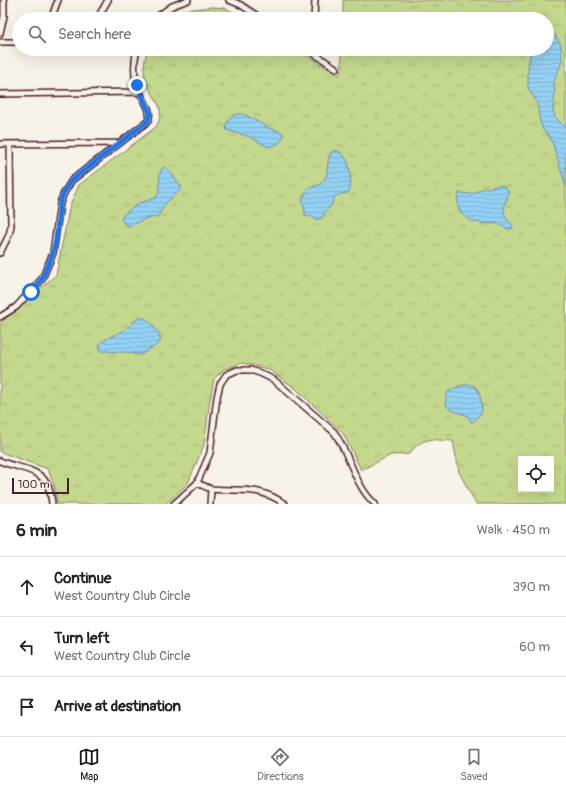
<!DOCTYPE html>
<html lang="en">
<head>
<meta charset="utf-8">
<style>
	body { margin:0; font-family:Pangolin,sans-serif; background:#f2f2f2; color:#222 }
	.controls { position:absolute; right:12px; bottom:12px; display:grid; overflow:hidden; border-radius:0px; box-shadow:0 4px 16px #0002 }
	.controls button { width:36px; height:36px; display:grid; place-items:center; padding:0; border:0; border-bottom:1px solid #e0e0e0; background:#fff; color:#222; font:20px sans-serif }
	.scale { position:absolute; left:12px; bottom:10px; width:57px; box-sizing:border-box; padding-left:4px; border:2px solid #4a1f2b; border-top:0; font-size:11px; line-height:14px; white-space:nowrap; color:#4a1f2b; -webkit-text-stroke:3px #f7f3e8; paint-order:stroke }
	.stop { position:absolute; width:12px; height:12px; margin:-9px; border:3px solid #1a73e8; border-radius:50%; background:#fff }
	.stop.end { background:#1a73e8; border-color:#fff; box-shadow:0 1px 4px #0008 }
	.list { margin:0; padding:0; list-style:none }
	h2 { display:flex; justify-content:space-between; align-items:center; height:52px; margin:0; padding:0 16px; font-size:17px }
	h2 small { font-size:13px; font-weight:400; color:#767676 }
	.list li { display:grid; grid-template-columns:26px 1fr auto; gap:12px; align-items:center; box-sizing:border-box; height:60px; padding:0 16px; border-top:1px solid #e0e0e0 }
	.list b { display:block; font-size:15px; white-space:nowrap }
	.list p { margin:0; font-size:13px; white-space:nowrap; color:#767676 }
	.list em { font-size:13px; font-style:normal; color:#767676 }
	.icon { flex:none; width:22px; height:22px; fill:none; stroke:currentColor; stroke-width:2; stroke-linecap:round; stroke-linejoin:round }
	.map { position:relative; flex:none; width:566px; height:504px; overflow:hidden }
	.search { position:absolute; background:#fff; box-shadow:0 4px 16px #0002; left:12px; right:12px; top:12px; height:44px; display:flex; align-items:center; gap:10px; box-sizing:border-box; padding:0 14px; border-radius:22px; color:#767676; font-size:15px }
	.sheet { height:232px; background:#fff }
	nav { display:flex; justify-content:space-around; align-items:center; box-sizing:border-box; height:56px; border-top:1px solid #e0e0e0; background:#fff; font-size:11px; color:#767676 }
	nav a { display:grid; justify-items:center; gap:2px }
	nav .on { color:#111827 }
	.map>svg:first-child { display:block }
</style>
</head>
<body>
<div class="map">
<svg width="566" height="504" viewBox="0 0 566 504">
	<defs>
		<pattern id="grass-tufts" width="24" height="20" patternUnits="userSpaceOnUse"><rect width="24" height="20" fill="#c4d88d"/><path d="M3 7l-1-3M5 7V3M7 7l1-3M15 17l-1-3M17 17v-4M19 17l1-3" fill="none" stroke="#aab97a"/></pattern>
		<pattern id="water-rules" width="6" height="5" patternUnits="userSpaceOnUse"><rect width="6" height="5" fill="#93d1f4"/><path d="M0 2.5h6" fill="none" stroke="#80b3d1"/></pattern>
	</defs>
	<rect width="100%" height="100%" fill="#f7f3e8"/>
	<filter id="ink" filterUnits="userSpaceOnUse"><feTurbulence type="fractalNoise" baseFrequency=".025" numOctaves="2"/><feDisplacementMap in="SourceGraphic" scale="8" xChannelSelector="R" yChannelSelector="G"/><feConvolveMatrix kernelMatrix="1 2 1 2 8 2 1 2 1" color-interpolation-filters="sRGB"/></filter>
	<g filter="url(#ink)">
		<!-- grass -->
		<path fill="url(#grass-tufts)" stroke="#877c5c" fill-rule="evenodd" d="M 343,0 L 566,0 L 566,504 L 476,504 L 459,472 L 453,441 C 431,440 424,435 409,454 L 391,455 L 361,470 L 343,433 L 295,388 L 268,369 L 242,363 L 223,370 L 214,379 L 210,400 L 204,445 L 188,483 L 166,504 L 57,504 L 55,489 L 48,469 L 0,452 L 0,324 L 11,313 L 56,275 L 70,205 L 79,185 L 156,127 C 167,107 154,101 147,83 C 142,74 144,59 148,49 L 296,49 L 339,75 L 341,70 L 342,49 L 547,49 L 547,19 L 343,19 ZM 521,459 L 551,459 L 551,489 L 521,489 Z
			M 212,7 L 225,8 L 246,19 L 168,19 L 184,10 Z"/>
		<!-- water -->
		<path fill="url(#water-rules)" stroke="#768aa4" d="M 547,28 L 554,34 L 561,45 L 562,60 L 560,67 L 554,81 L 555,92 L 553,111 L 555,117 L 566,128 L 566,187 L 553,144 L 549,136 L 543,130 L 540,122 L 537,102 L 529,90 L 528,86 L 528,68 L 531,49 L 547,49 Z
			M 237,114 C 248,113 258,123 267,127 C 272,130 278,130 283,133 L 283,138 L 278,144 L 268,147 L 250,137 L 227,130 L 226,128 C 226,121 231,116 237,114 Z
			M 332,151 L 338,151 C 341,153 345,156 347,160 C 350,167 353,188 348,193 L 341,194 L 334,197 L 332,205 L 325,212 L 322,218 L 316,220 L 311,216 L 306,217 L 302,199 L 309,188 C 335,183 322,169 332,151 Z
			M 165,167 C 172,172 176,180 181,186 L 181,189 L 166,203 L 157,217 L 145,219 L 131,226 L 125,224 L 121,219 L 124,214 L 139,203 L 156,198 C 161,189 158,179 161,170 Z
			M 498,185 L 504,186 L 509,192 C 509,196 507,198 506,201 C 501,211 506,220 513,225 L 512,229 C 506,230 503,225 497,224 C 492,223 487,224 481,223 C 465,221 453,210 459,193 L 472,194 L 484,188 L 489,188 Z
			M 141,318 C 148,318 149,321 153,326 C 163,337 164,342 150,349 C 147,350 145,353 142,354 C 135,355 127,351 120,352 C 114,352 109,351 102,351 L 100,350 L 100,344 L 103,341 L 126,329 L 134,321 Z
			M 464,385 C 475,384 477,386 480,396 C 481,401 482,406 482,412 L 473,422 L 471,422 L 468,416 C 458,411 443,412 446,397 C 447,394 448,391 451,390 C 455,387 460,387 464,385 Z"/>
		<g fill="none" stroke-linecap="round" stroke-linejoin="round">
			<defs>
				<path id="minor" d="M 229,0 L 241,5 L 262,19
					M 51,19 L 58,0
					M 97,19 L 108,0
					M 154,19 L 172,6 L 188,0
					M 314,19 L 315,0
					M 0,33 L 4,16 L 4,0
					M 0,42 L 19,42
					M 307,49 L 336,68
					M 0,94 L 139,92
					M 0,144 L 119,143
					M 0,253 L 9,235 L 11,226 L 10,144
					M 0,317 L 16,307 L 42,279 L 53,253 L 60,203 L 64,193 L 72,180 L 148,121 C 154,109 139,96 136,83 C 134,72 134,60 137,49
					M 0,461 C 28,472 49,467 52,504
					M 197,483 C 202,485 207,488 212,489 C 242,492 257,485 285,504
					M 174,504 L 197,483 L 210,453 L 217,397 L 220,384 L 226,375 L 237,370 L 250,370 L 260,373 L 274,380 L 334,432 C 350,454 354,485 375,504
					M 210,504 L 211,489"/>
			</defs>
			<!-- minor casing -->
			<use href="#minor" stroke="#4a1f2b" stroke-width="8"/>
			<!-- minor -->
			<use href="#minor" stroke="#f7f3e8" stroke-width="5"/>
		</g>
	</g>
	<g fill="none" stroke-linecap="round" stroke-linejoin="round" filter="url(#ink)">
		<!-- route -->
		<path stroke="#1a73e8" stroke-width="5" d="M 31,292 L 42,279 L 53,253 L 56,240 L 60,203 L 64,192 L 72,180 L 148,121 L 150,113 L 137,85"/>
	</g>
</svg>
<div class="controls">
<button><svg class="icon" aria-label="locate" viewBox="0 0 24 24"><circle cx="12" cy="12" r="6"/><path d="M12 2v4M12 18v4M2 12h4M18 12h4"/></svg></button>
</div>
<div class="scale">100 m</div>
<div class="stop" style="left:31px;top:292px"></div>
<div class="stop end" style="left:137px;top:85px"></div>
<div class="search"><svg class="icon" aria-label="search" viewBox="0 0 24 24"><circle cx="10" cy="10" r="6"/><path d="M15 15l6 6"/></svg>Search here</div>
</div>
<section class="sheet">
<h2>6 min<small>Walk · 450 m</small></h2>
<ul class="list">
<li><svg class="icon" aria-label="ahead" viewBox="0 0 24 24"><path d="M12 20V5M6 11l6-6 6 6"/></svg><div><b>Continue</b><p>West Country Club Circle</p></div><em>390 m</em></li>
<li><svg class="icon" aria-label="left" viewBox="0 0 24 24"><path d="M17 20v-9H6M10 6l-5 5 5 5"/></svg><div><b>Turn left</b><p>West Country Club Circle</p></div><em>60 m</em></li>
<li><svg class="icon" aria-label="arrive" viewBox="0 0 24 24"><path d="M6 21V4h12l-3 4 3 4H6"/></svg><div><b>Arrive at destination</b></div></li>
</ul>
</section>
<nav>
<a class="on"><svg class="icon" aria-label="map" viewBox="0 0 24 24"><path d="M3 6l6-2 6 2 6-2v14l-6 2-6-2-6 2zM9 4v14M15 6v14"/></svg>Map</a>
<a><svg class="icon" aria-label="directions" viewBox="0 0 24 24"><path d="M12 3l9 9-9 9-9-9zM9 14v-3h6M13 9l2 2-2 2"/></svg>Directions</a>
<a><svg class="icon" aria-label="saved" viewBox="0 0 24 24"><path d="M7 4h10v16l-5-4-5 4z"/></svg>Saved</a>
</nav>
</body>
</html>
